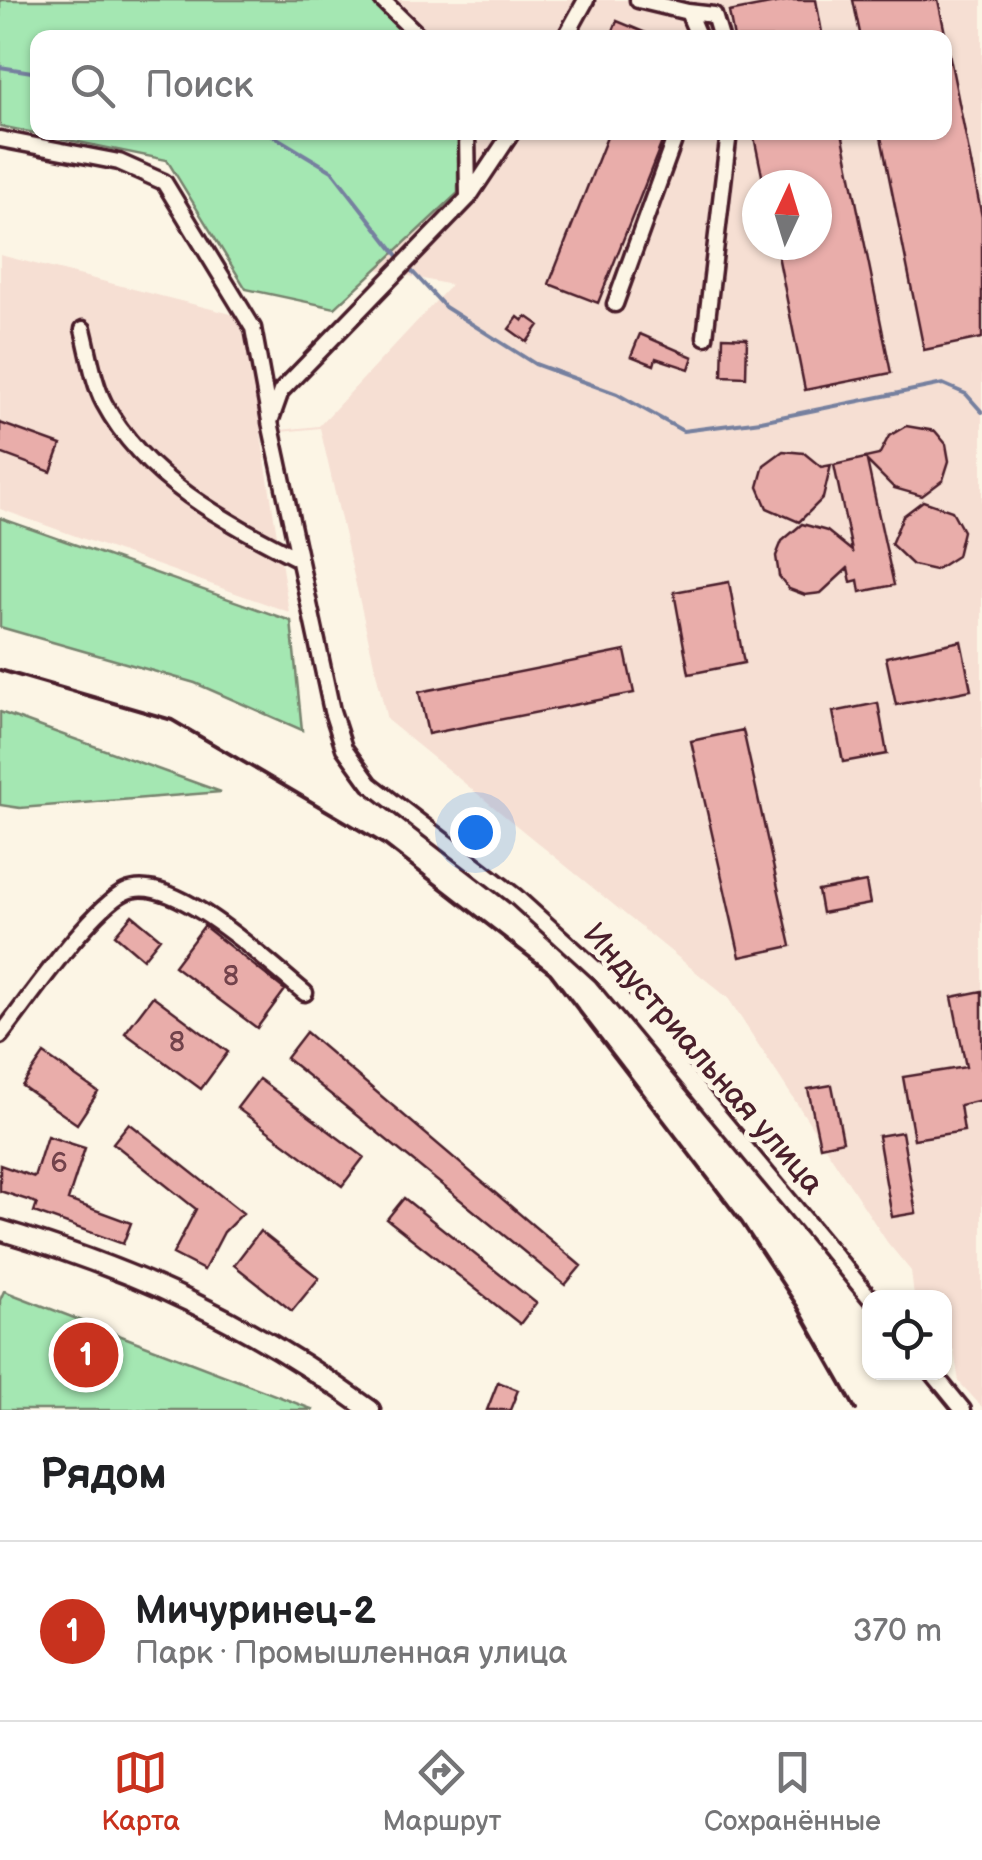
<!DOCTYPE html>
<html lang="ru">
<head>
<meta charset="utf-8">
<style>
	body { margin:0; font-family:"Balsamiq Sans",sans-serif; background:#f6f6f6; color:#202124 }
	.controls { position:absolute; right:30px; bottom:30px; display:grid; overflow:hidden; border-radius:20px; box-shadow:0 2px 8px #0004 }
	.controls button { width:90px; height:90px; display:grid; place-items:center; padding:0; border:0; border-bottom:2px solid #e0e0e0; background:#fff; color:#202124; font:50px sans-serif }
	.compass { position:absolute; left:742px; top:170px; width:90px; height:90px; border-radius:50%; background:#fff; box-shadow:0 2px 8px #0004; rotate:4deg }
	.you { position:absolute; left:475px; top:832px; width:35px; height:35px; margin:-25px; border:8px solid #fff; border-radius:50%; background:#1a73e8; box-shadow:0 0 0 15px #1a73e833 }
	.badge { display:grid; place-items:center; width:65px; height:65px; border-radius:50%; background:#c8321e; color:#fff; font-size:32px; font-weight:700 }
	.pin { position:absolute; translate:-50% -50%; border:5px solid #fff; box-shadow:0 2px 10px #0006 }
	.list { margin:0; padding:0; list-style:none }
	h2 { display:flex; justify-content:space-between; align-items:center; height:130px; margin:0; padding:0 40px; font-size:42px }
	h2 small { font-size:32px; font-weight:400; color:#757577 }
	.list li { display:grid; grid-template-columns:65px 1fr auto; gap:30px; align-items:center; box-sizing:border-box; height:180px; padding:0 40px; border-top:2px solid #e0e0e0 }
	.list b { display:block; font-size:38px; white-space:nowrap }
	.list p { margin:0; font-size:32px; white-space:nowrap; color:#757577 }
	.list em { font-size:32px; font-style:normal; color:#757577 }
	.icon { flex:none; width:55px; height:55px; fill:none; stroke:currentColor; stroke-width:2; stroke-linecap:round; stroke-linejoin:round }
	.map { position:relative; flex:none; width:982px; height:1410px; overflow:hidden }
	.search { position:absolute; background:#fff; box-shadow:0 2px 8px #0004; left:30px; right:30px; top:30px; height:110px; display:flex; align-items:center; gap:25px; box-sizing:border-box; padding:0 35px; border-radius:20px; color:#757577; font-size:38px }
	.sheet { height:310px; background:#fff }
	nav { display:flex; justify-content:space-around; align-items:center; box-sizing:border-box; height:140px; border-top:2px solid #e0e0e0; background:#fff; font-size:28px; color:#757577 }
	nav a { display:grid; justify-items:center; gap:5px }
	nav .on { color:#c8321e }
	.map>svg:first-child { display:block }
</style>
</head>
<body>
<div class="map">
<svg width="982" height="1410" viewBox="0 0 982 1410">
	<rect width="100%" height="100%" fill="#fcf5e5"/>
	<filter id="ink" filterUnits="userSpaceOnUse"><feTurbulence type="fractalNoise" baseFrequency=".01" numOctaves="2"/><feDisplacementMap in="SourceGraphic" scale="20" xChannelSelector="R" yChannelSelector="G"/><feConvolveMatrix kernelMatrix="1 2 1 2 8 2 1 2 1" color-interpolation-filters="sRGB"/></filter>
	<g filter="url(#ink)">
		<!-- built -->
		<path fill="#f6dfd3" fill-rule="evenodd" d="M 391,0 L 982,0 L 982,1407 L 959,1382 L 954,1351 L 945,1339 L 944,1298 L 914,1297 L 911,1271 L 887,1242 L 728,998 L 387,720 L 320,428 L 261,434 L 289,612 L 0,509 L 0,255 L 243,317 L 261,432 L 319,426 L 451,285 L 372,268 L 475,133 L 944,132 L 944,38 L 427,37 ZM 757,185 L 817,185 L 817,245 L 757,245 Z"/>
		<!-- green -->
		<path fill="#a4e7b2" stroke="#77836e" stroke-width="2.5" d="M 0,0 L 382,0 L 421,37 L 38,38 L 38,132 L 458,133 L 458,193 L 335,308 L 246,289 L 167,160 L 0,126 Z
			M 0,518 L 291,621 L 302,730 L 195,683 L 0,627 Z
			M 0,712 L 221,792 L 20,808 L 0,805 Z
			M 4,1291 L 314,1410 L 0,1410 L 0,1300 Z"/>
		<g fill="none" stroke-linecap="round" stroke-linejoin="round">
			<!-- stream -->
			<path stroke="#76809f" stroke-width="4" d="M 0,67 L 38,73
				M 267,132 L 332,171 L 402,261
				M 409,268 L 445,307 L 535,364 L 617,394 L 683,431 L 761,421 L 943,384 L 966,394 L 982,412"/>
		</g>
		<!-- building -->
		<path fill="#e9adaa" stroke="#4a1f2b" stroke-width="2.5" d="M 791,0 L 816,0 L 823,38 L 734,38 L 729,12 Z
			M 853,0 L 938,0 L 946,38 L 861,38 Z
			M 617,21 L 656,37 L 656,38 L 630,38 L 613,31 Z
			M 949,53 L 982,217 L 982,338 L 924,350 L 880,132 L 944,132 L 944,54 Z
			M 609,132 L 666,132 L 598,303 L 549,284 Z
			M 753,132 L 842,132 L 891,373 L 805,390 L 776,245 L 817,245 L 817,185 L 764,185 Z
			M 526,316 L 539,325 L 527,342 L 509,329 L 518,317 L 523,321 Z
			M 640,334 L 693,357 L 689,369 L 656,358 L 654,365 L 631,356 Z
			M 723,337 L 747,338 L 746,377 L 722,376 Z
			M 0,423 L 61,445 L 51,472 L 0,453 Z
			M 906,426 L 935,431 L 946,444 L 949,461 L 943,480 L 922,496 L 894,488 L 867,461 L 894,585 L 860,592 L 858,580 L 851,582 L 848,568 L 821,593 L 805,595 L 789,589 L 779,576 L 776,556 L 782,541 L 802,524 L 827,531 L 852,551 L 834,465 L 879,455 L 889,436 Z
			M 783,451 L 804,453 L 821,467 L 831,465 L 823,498 L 799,522 L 767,508 L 758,487 L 764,465 Z
			M 923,501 L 952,511 L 963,531 L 957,556 L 935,570 L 913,565 L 891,544 L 903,516 Z
			M 729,582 L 744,663 L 689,674 L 674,592 Z
			M 961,641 L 971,690 L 896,705 L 886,657 Z
			M 625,651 L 634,693 L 428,734 L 419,692 Z
			M 878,703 L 887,754 L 843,762 L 833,712 Z
			M 743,730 L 791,946 L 740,957 L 691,741 Z
			M 866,882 L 870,904 L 822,913 L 818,891 Z
			M 132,915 L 160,938 L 143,959 L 115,935 Z
			M 204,926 L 285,990 L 257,1028 L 174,966 Z
			M 982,991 L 982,1100 L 960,1105 L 964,1131 L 914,1139 L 903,1077 L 966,1067 L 952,997 Z
			M 153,996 L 228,1052 L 201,1089 L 125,1033 Z
			M 306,1032 L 581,1266 L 565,1285 L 286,1058 Z
			M 44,1054 L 98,1092 L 77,1124 L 22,1086 Z
			M 259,1079 L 364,1157 L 342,1186 L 237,1108 Z
			M 832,1085 L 843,1141 L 820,1146 L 808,1089 Z
			M 129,1123 L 243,1213 L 224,1232 L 204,1270 L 173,1254 L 196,1209 L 113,1143 Z
			M 902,1132 L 916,1213 L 892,1217 L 878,1136 Z
			M 47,1136 L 85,1148 L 68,1200 L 131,1223 L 123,1244 L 34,1212 L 37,1203 L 0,1191 L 0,1165 L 34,1177 Z
			M 404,1198 L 536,1303 L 520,1324 L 387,1219 Z
			M 260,1231 L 319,1278 L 292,1311 L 234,1265 Z
			M 498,1382 L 518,1390 L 510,1410 L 487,1410 Z"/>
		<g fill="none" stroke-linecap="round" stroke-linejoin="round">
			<defs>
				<path id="minor" d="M 382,0 L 421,38
					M 638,0 L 688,12 L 699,38
					M 688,12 L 714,15 L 721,38
					M 565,38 L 586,0
					M 467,132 L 468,197
					M 512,132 L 468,198 L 281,391 L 270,422 L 332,711 L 344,748 L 370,784 L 515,896 L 602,975 L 870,1298
					M 0,139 L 119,162 L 164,182 L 253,328 L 270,421
					M 615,304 L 677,132
					M 83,329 C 89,352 93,382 104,403 C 145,480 225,521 299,559
					M 705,337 L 729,132
					M 0,1036 C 27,1002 90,909 125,892 C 172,869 270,965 305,993
					M 932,1372 L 963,1410"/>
				<path id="major" d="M 0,1230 C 141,1272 251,1323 370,1410"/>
			</defs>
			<!-- minor casing -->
			<use href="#minor" stroke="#4a1f2b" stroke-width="21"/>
			<!-- major casing -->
			<use href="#major" stroke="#4a1f2b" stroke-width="25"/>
			<!-- minor -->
			<use href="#minor" stroke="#fcf5e5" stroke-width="14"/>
			<!-- major -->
			<use href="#major" stroke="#fcf5e5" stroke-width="18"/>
			<!-- rail -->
			<path stroke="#4a1f2b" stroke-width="4" d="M 0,670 L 172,720 L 385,845 L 550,973 L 742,1223 L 797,1306 L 856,1410"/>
		</g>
	</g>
	<g text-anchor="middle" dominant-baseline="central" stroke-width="10" stroke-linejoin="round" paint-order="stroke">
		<!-- number labels -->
		<g font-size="28" fill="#72424b">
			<text x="231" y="976">8</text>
			<text x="177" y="1042">8</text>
			<text x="59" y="1163">6</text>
		</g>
		<!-- street labels -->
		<g font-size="32" fill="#4a1f2b" stroke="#fcf5e5">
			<text transform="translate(703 1059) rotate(49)">Индустриальная улица</text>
		</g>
	</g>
</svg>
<div class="controls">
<button><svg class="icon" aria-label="locate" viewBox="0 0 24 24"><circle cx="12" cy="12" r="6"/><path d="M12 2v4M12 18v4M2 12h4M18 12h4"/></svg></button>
</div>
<svg class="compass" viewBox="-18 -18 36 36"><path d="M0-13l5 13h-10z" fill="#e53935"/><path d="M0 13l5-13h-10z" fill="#757577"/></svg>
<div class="you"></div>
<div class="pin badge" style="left:86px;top:1355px">1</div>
<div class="search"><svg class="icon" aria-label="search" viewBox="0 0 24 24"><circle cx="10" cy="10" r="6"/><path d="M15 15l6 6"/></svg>Поиск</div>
</div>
<section class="sheet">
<h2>Рядом<small></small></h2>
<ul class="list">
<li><span class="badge">1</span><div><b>Мичуринец-2</b><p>Парк · Промышленная улица</p></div><em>370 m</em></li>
</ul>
</section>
<nav>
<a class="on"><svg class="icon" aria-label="map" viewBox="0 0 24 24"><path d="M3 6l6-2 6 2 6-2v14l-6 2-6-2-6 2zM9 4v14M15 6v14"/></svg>Карта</a>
<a><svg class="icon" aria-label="directions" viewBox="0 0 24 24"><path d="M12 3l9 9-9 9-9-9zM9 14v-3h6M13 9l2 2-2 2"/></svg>Маршрут</a>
<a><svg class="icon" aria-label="saved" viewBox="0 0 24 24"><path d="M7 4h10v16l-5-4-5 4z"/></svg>Сохранённые</a>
</nav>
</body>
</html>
